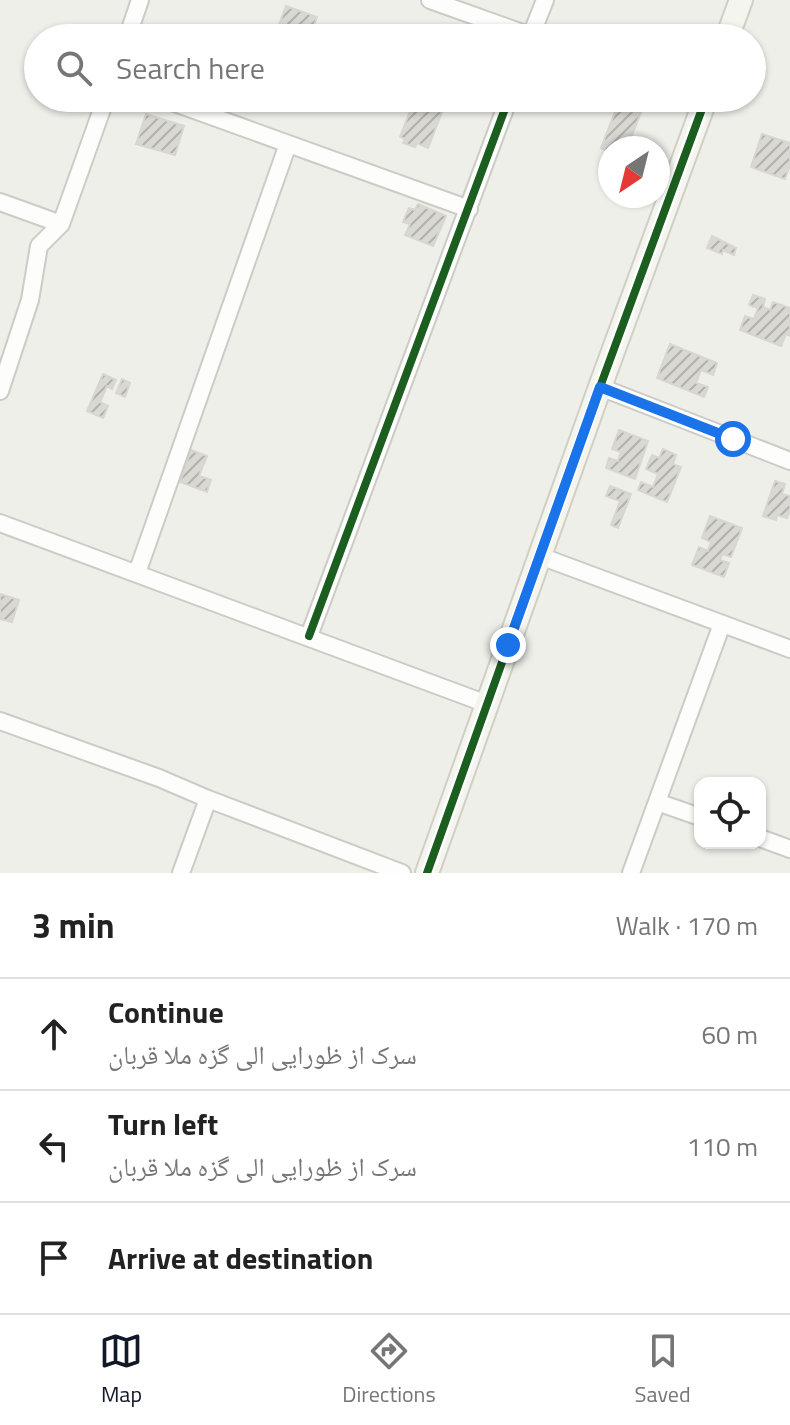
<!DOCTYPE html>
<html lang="en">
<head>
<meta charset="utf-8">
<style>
	body { margin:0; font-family:"Titillium Web","Noto Naskh Arabic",sans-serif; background:#f2f2f2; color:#222 }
	.controls { position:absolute; right:24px; bottom:24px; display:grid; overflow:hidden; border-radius:16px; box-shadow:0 2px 6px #0004 }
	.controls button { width:72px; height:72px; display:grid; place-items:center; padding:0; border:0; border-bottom:2px solid #e0e0e0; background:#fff; color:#222; font:40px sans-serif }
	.compass { position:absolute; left:598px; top:136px; width:72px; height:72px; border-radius:50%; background:#fff; box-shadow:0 2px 6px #0004; rotate:215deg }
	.stop { position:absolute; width:24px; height:24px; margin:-18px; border:6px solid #1a73e8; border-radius:50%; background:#fff }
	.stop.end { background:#1a73e8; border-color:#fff; box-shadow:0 2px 8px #0008 }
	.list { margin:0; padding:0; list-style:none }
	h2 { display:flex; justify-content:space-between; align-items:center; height:104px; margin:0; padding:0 32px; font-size:34px }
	h2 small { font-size:26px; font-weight:400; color:#767676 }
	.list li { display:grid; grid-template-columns:52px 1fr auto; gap:24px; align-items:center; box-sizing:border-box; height:112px; padding:0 32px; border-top:2px solid #e0e0e0 }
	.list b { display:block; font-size:30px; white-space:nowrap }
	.list p { margin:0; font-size:26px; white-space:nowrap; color:#767676 }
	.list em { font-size:26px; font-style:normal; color:#767676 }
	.icon { flex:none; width:44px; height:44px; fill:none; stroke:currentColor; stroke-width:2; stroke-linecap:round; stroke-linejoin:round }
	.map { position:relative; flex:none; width:790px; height:873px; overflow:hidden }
	.search { position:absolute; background:#fff; box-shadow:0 2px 6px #0004; left:24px; right:24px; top:24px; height:88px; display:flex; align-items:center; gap:20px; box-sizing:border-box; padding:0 28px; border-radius:44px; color:#767676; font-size:30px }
	.sheet { height:440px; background:#fff }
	nav { display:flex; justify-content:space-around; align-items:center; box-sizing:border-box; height:112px; border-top:2px solid #e0e0e0; background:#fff; font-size:22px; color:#767676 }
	nav a { display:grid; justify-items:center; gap:4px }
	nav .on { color:#111827 }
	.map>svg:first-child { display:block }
</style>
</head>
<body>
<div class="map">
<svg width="790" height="873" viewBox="0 0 790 873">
	<defs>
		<pattern id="building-hatch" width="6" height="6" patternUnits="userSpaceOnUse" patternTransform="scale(2)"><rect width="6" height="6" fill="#d9d8d2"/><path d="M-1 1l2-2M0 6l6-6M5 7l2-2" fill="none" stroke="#b2b1ab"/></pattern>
	</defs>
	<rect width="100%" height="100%" fill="#efefea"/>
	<!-- building -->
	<path fill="url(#building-hatch)" stroke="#d7d7d0" stroke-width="2" d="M 286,6 L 317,17 L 309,38 L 274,38 Z
		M 620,99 L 643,107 L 627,148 L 610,148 L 610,152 L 601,148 Z
		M 414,101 L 442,112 L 428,148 L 417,143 L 415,147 L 403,143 L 405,139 L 400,137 Z
		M 146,114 L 184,126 L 175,155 L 136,144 Z
		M 762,134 L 790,143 L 790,165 L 785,179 L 751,167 Z
		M 418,204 L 446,216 L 433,246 L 405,235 L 410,224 L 403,222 L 409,208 L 415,210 Z
		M 712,236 L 736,248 L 734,255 L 723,250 L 722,254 L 707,248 Z
		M 753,295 L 765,299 L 763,307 L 770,310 L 773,302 L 790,308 L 790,336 L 786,334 L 781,346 L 740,330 L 745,316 L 754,319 L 758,308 L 749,305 Z
		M 670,344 L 717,363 L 713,375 L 701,370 L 696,383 L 708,387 L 704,397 L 657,378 Z
		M 103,374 L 116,380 L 112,389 L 107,386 L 100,402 L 108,406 L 103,418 L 87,411 Z
		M 122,379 L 130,383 L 125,397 L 116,393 Z
		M 619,430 L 648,441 L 635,479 L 606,468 L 609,458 L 618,461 L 621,452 L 612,449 Z
		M 663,449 L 676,455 L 673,464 L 681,467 L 667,502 L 638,490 L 641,482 L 653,487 L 658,474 L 646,469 L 652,455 L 659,458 Z
		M 191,450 L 207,456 L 199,476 L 211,480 L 207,492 L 180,482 Z
		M 775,481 L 785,484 L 782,494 L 790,496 L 790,510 L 787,518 L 777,515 L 776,520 L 763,516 Z
		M 610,486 L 631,494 L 618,528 L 611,525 L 620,501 L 606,496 Z
		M 710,516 L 742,528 L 731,557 L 722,554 L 720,560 L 729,563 L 724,577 L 692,565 L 699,547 L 708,551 L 711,542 L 702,538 Z
		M 0,594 L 19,600 L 12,622 L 0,619 Z"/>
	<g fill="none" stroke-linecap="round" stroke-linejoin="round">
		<defs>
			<path id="street" d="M 430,0 L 531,36
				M 127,38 L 140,0
				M 530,38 L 545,0
				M 161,98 L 469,209
				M 0,202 L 61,224
				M 600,387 L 790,461
				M 0,391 L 30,300 L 39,246 L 61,224 L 106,98
				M 0,523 L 487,704
				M 540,556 L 790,649
				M 137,573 L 288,144
				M 309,636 L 509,98
				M 0,721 L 159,778 L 208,799 L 402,873
				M 657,802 L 700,817
				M 760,838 L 790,849
				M 181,873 L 208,799
				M 631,873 L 722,624"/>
			<path id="secondary" d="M 727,38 L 741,0
				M 427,873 L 600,387 L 706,98"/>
		</defs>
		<!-- street casing -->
		<use href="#street" stroke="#cccbc6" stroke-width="20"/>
		<!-- secondary casing -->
		<use href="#secondary" stroke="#cfcfc3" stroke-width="26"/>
		<!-- street -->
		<use href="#street" stroke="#fdfdfc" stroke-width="16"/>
		<!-- secondary -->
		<use href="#secondary" stroke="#f5f5ef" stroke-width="22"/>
		<defs>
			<path id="cycleway" d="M 309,636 L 509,98
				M 427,873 L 600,387 L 706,98"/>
		</defs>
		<!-- cycleway casing -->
		<use href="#cycleway" stroke="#fff" stroke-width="13"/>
		<!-- cycleway -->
		<use href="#cycleway" stroke="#1b5e20" stroke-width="8"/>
	</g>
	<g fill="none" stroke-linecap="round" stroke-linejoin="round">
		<!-- route -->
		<path stroke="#1a73e8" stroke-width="10" d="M 508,645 L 600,387 L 733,439"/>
	</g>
</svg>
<div class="controls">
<button><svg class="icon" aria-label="locate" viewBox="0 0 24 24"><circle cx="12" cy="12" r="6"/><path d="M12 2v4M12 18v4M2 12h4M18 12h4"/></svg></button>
</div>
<svg class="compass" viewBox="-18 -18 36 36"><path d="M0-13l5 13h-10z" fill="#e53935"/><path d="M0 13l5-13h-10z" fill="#767676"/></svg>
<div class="stop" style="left:733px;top:439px"></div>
<div class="stop end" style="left:508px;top:645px"></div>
<div class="search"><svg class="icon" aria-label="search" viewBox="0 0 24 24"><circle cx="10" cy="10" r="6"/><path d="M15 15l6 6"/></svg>Search here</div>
</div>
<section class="sheet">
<h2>3 min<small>Walk · 170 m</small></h2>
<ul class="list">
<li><svg class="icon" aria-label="ahead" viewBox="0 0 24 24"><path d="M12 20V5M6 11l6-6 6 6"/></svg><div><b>Continue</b><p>سرک از ظورایی الی گزه ملا قربان</p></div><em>60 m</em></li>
<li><svg class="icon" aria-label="left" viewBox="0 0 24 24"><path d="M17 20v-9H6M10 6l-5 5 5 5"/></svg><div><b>Turn left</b><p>سرک از ظورایی الی گزه ملا قربان</p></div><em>110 m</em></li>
<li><svg class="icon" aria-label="arrive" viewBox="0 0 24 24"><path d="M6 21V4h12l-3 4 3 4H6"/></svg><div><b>Arrive at destination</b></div></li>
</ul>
</section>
<nav>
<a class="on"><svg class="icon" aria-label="map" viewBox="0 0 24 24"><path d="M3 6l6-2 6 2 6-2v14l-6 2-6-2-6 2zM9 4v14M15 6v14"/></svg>Map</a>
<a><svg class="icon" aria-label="directions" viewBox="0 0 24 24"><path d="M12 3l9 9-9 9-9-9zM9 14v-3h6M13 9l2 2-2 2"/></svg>Directions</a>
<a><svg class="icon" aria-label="saved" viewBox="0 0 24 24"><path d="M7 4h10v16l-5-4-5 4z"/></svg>Saved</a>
</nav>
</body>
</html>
